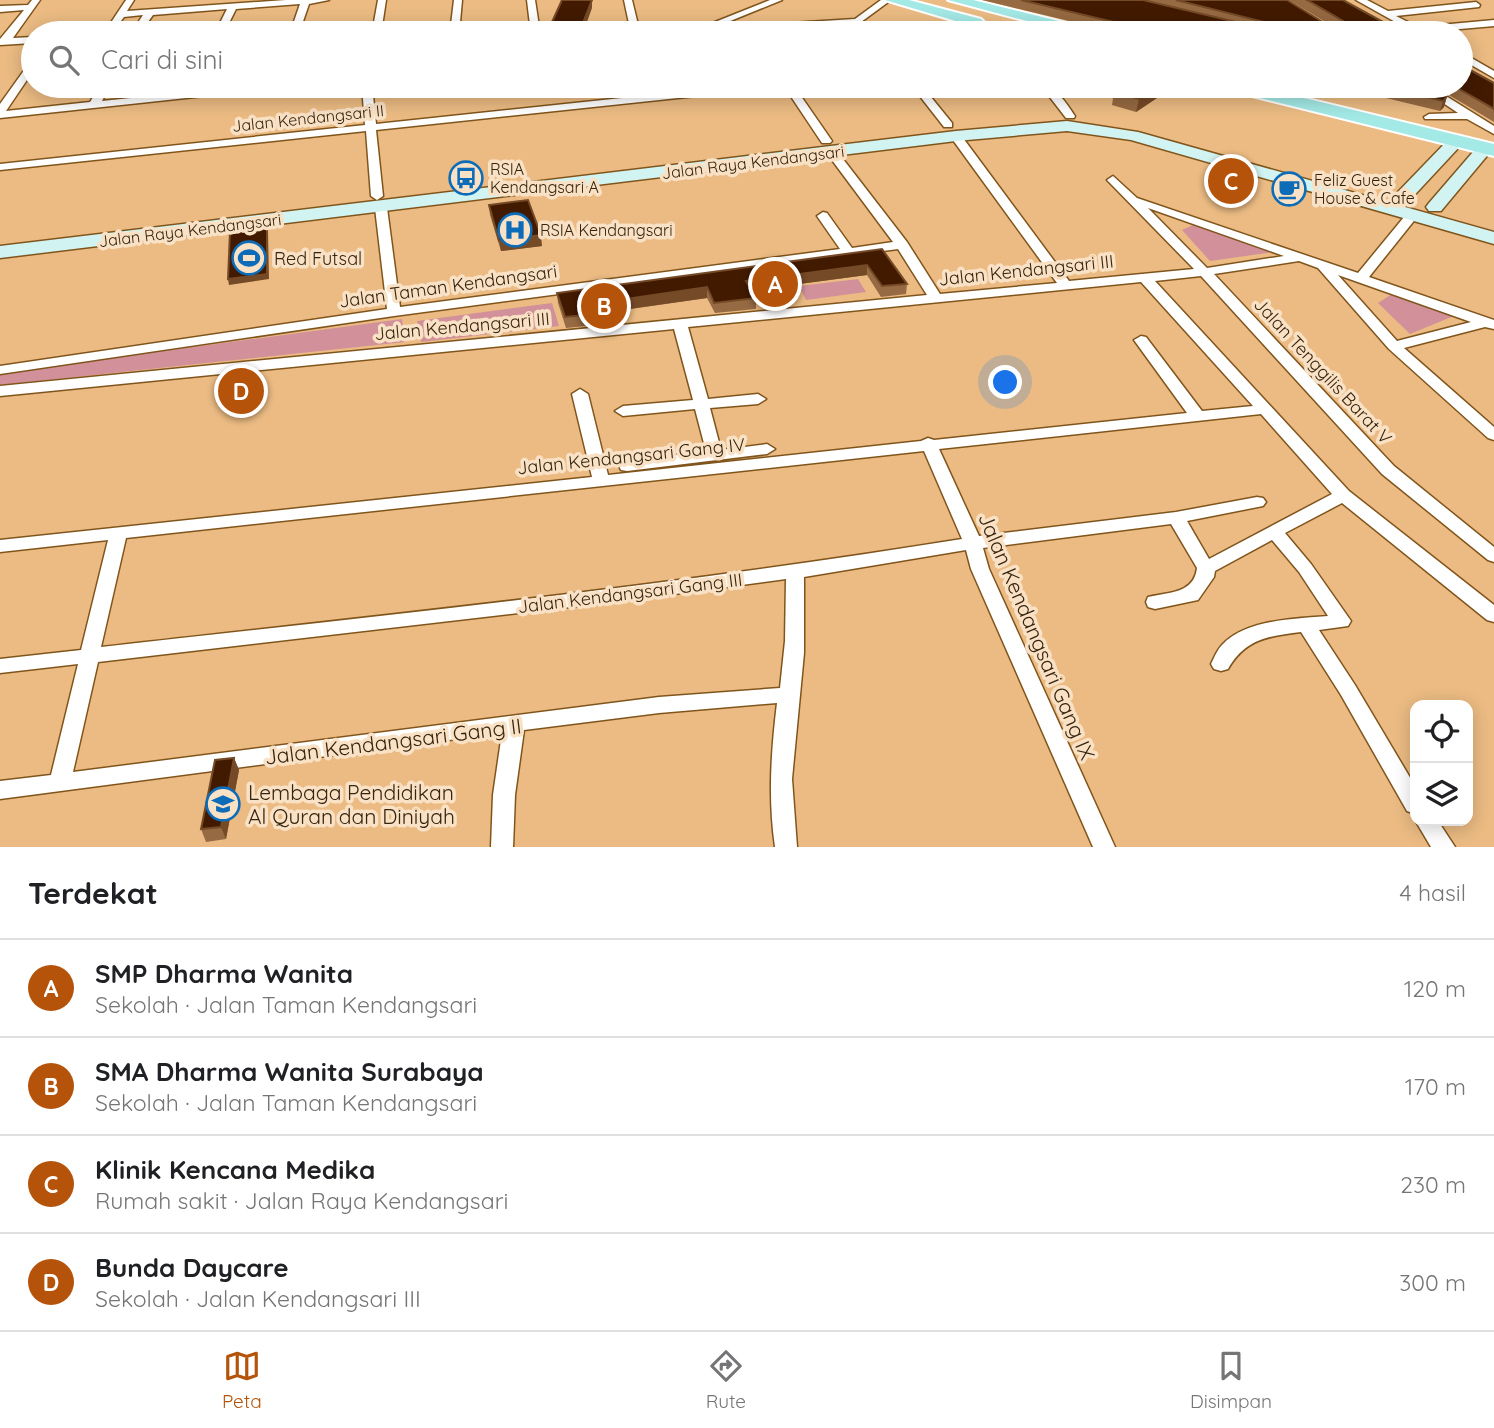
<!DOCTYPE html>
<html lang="id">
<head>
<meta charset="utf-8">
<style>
	body { margin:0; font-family:Quicksand,sans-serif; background:#f2f2f2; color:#202124 }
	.controls { position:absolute; right:21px; bottom:21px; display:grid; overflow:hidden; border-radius:14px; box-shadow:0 4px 18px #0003 }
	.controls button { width:63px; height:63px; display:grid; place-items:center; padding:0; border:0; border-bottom:2px solid #e0e0e0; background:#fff; color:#202124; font:35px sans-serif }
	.you { position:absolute; left:1006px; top:383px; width:24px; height:24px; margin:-18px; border:5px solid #fff; border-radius:50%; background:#1a73e8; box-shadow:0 0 0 10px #1a73e833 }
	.badge { display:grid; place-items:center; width:46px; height:46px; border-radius:50%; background:#b45309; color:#fff; font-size:23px; font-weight:700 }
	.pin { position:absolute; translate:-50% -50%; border:4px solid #fff; box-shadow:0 2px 7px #0006 }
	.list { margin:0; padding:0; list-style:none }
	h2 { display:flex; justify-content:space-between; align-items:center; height:91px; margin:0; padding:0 28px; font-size:30px }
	h2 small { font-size:23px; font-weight:400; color:#757577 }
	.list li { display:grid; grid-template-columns:46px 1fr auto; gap:21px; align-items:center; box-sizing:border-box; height:98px; padding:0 28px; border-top:2px solid #e0e0e0 }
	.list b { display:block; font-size:26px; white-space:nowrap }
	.list p { margin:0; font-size:23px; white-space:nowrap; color:#757577 }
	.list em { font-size:23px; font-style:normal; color:#757577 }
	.icon { flex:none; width:38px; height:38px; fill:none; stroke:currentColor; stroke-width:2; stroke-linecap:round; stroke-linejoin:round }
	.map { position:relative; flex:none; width:1494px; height:847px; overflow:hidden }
	.search { position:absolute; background:#fff; box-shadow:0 4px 18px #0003; left:21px; right:21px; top:21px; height:77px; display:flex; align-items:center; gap:18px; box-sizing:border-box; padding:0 24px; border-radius:38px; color:#757577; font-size:26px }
	.sheet { height:483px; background:#fff }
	nav { display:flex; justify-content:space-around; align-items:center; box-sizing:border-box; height:98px; border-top:2px solid #e0e0e0; background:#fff; font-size:19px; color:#757577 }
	nav a { display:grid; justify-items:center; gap:4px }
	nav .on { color:#b45309 }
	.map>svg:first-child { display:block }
</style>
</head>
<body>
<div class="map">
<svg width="1494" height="847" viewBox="0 0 1494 847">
	<rect width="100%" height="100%" fill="#ebbb83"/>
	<!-- green -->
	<path fill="#d2919a" d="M 1195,224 L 1281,251 L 1210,261 L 1182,230 Z
		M 858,279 L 866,292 L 806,300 L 799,286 Z
		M 1392,294 L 1461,313 L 1410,334 L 1378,303 Z
		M 552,303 L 559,326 L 421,342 L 417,321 Z
		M 402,319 L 405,342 L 0,385 L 0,373 Z"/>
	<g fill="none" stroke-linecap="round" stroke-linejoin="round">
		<defs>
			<path id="street" d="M 32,0 L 40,0 L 13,38 L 33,37 L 33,43 L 0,45 L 0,39 L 24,10 L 0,12 L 0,6 L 28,5 Z
				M 126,0 L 134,0 L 127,11 L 286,0 L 329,0 L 309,4 L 299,33 L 290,33 L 300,4 L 236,9 L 224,33 L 215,33 L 227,9 L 153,15 L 140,33 L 131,33 L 143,15 L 124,17 L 112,33 L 104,33 Z
				M 378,0 L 386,0 L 381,33 L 372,33 Z
				M 454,0 L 462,0 L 459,33 L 450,33 Z
				M 527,0 L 535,0 L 540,33 L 531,33 Z
				M 624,0 L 632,0 L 640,33 L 631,33 Z
				M 770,0 L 782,0 L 718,26 L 710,24 Z
				M 881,0 L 891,0 L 857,25 L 716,33 L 669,33 L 674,30 L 855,19 Z
				M 1356,0 L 1367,0 L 1388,11 L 1476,2 L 1480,5 L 1479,7 L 1396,16 L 1418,27 L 1494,20 L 1494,26 L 1415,33 Z
				M 1461,52 L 1494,71 L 1494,78 L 1461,59 Z
				M 33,61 L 33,71 L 6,111 L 90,102 L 100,86 L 110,86 L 102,101 L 245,86 L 276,86 L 271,89 L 0,118 L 0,104 L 30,62 Z
				M 362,86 L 372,86 L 376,124 L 736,86 L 768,86 L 763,89 L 376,130 L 383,196 L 377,200 L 371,196 L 366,131 L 0,170 L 0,164 L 365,125 Z
				M 784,86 L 794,86 L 832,141 L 830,143 L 822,143 Z
				M 912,86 L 922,86 L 952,123 L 952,127 L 944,127 Z
				M 1035,86 C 1056,85 1064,100 1075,116 L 1074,118 L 1066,118 L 1049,96 Z
				M 1418,86 L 1430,86 L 1494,126 L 1494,134 L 1467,119 L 1425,119 L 1424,117 L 1429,114 L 1458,113 Z
				M 956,133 L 960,134 L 1069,281 L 1194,269 L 1109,182 L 1107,180 L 1113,176 L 1137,198 L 1358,273 L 1409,211 L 1417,211 L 1417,217 L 1369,277 L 1494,320 L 1494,329 L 1485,327 L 1404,348 L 1494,427 L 1494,440 L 1488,438 L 1389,349 L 1318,268 L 1299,261 L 1214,274 L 1394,466 L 1494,547 L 1494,562 L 1488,560 L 1382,474 L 1201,276 L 1155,281 L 1349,491 L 1494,605 L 1494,622 L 1487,620 L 1342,503 L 1285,533 L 1311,564 L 1351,621 L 1348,626 L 1319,630 L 1355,685 L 1415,786 L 1415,814 L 1407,811 L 1341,695 L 1301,632 C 1268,636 1245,639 1228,669 L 1221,671 L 1214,669 L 1211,664 C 1214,658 1217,650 1222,645 C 1246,619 1295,619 1328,616 L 1299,572 L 1272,540 L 1215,571 L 1214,577 L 1198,600 L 1155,609 L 1148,607 L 1146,602 L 1148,597 C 1168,592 1194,594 1197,568 L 1171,524 L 983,548 L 989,569 L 1115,847 L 1093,847 L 971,569 L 966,550 L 804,577 L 804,653 L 792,779 L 797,847 L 775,847 C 768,799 771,752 777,703 L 659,713 L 524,730 L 515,795 L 513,847 L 491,847 L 493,795 L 502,733 L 0,799 L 0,781 L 51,775 L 78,664 L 0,673 L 0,659 L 81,650 L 108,540 L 0,552 L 0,540 L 592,477 L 572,394 L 580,389 L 588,394 L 608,475 L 921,441 L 928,438 L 934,440 L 1187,413 L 1134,340 L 1141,336 L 1146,337 L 1202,411 L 1253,406 L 1141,282 L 688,327 L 708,399 L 758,394 L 766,399 L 758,404 L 710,408 L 721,450 L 767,444 L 775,449 L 767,454 L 627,471 L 621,470 L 619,466 L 621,462 L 706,451 L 695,409 L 623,416 L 615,411 L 623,406 L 693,400 L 674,329 L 0,396 L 0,386 L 927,295 L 898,249 L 394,316 L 0,374 L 0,366 L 387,309 L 375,208 L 381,204 L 387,208 L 400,307 L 840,249 L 817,216 L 823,212 L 827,213 L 852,248 L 893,242 L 826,152 L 832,149 L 836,150 L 907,242 L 940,294 L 1057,283 L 950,136 ZM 1148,208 L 1284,256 L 1207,268 ZM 1338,275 L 1471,322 L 1397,341 ZM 1261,414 L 1332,494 L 1209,559 L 1187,521 L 1263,506 L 1266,502 L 1263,498 L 1257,497 L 1176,512 L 979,536 L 939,449 ZM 924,451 L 962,539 C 676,585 389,615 101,647 L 126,538 ZM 786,579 L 785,641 L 780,688 L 659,697 L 73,772 L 98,662 L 622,601 Z
				M 1415,820 L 1438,821 L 1455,847 L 1431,847 Z"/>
			<path id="secondary" d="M 1067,121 L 1138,132 L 1494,232 L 1494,244 L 1131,140 L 1067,131 L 956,141 L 0,258 L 0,246 L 956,131 Z
				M 1456,136 L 1462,138 L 1462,144 L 1408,202 L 1396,202 L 1393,198 L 1396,194 L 1450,138 Z
				M 1485,143 L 1493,148 L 1491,151 L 1441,211 L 1429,211 L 1426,207 L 1429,203 L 1479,145 Z"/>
			<path id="primary" d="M 885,0 L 909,0 L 981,19 L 984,22 L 976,27 Z
				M 948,0 L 973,0 L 1095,30 L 1098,33 L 1072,33 Z
				M 1226,86 L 1254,86 L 1494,144 L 1494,156 L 1228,90 Z"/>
		</defs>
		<!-- street casing -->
		<use href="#street" stroke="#80551c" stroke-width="3"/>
		<!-- secondary casing -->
		<use href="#secondary" stroke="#80551c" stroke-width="3"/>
		<!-- primary casing -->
		<use href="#primary" stroke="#fff" stroke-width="4"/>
		<!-- street -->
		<use href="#street" fill="#fff" fill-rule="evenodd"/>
		<!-- secondary -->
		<use href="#secondary" fill="#d1f4f2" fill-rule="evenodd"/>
		<!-- primary -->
		<use href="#primary" fill="#a3e9e5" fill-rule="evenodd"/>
	</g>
	<!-- wall -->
	<path fill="#966a42" d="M 982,0 L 1287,0 L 1329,26 L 1332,26 L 1289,0 L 1343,0 L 1403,33 L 1119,33 Z
		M 1494,83 L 1494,122 L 1434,86 L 1461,86 Z
		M 1336,86 L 1432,86 L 1447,96 L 1444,107 L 1440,111 Z
		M 1169,90 L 1136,112 L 1112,105 L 1114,92 Z
		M 489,205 L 542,246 L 501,251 L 490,215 Z
		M 882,249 L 907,284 L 906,294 L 881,297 L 867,275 L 752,290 L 756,298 L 756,309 L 715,313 L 707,298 L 596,314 L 597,325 L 566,328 L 558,303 L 557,293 Z
		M 255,372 L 256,378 L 252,403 L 226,405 L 224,400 Z
		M 234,758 L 239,770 L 226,839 L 206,842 L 201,829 Z"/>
	<!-- shaded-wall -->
	<path fill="#754a27" d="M 592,1 L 592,8 L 583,33 L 579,33 Z
		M 1158,86 L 1170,86 L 1169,90 L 1136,112 L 1139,99 Z
		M 1447,96 L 1444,107 L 1440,111 L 1443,101 Z
		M 267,227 L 268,232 L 269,279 L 229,285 L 228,279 Z
		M 541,235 L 542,246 L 501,251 L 499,241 Z
		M 867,265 L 867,275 L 746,291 L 746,281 Z
		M 707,287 L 707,298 L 593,314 L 592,304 Z
		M 255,372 L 256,378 L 252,403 L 250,397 Z
		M 234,758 L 239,770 L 226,839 L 221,827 Z"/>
	<!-- building -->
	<path fill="#421a00" stroke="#754a27" stroke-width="2" d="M 562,0 L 592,0 L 579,33 L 547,33 Z
		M 1021,0 L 1143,0 L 1253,26 L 1272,24 L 1176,0 L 1287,0 L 1329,26 L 1344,25 L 1343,21 L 1307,0 L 1343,0 L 1403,33 L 1160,33 Z
		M 1461,65 L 1494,83 L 1494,109 L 1454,86 L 1461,86 Z
		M 1125,86 L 1158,86 L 1139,99 L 1114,92 Z
		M 1381,86 L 1432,86 L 1447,96 L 1443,101 Z
		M 528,200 L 541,235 L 499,241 L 489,205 Z
		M 267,227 L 267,274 L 228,279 L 230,232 Z
		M 882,249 L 907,284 L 882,286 L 867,265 L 746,281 L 756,298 L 714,303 L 707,287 L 592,304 L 596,314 L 565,317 L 557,293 Z
		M 255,372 L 250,397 L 224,400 L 229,375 Z
		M 234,758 L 221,827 L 201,829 L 215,760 Z"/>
	<!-- icons -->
	<defs>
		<symbol id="bus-ring" viewBox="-11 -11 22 22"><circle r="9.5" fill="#f9e1c5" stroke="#0c6cb8" stroke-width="1.5"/><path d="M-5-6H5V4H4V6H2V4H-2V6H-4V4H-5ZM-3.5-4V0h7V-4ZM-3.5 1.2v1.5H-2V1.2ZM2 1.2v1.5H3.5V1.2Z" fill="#0c6cb8"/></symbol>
		<symbol id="cafe-ring" viewBox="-11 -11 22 22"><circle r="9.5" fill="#f9e1c5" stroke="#0c6cb8" stroke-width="1.5"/><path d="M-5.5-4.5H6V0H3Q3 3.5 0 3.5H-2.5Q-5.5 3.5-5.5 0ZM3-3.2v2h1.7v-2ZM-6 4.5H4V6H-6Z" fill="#0c6cb8"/></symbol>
		<symbol id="hospital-ring" viewBox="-11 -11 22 22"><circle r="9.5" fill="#f9e1c5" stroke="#0c6cb8" stroke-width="1.5"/><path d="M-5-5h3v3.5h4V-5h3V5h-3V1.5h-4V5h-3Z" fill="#0c6cb8"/></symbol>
		<symbol id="stadium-ring" viewBox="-11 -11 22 22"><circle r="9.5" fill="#f9e1c5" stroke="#0c6cb8" stroke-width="1.5"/><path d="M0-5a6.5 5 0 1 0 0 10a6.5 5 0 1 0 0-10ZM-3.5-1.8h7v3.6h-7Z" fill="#0c6cb8"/></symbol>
		<symbol id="school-ring" viewBox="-11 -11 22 22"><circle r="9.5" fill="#f9e1c5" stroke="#0c6cb8" stroke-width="1.5"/><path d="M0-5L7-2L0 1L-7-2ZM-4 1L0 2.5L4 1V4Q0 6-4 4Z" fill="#0c6cb8"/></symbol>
	</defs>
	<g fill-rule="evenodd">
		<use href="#bus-ring" x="447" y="159" width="38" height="38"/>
		<use href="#cafe-ring" x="1270" y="170" width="38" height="38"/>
		<use href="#hospital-ring" x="496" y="211" width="38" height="38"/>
		<use href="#stadium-ring" x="230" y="239" width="38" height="38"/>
		<use href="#school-ring" x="204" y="785" width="38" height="38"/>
	</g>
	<g text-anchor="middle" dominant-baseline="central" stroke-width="7" stroke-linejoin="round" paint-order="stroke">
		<!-- far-street labels -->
		<g font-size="16" fill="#37240d" stroke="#f9e1c5">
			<text transform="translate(308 118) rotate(-6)">Jalan Kendangsari II</text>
			<text transform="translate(753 162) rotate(-7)">Jalan Raya Kendangsari</text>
			<text transform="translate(190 230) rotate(-7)">Jalan Raya Kendangsari</text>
		</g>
		<!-- far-poi labels -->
		<g font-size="16" fill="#37240d" stroke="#f9e1c5" text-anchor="start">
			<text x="490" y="169">RSIA<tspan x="490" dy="18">Kendangsari A</tspan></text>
			<text x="1314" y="180">Feliz Guest<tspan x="1314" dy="18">House &amp; Cafe</tspan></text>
			<text x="540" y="230">RSIA Kendangsari</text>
		</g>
		<!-- poi labels -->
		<g font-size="18" fill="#37240d" stroke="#f9e1c5" text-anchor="start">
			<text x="274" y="258">Red Futsal</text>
		</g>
		<!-- street labels -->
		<g font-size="18" fill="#37240d" stroke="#f9e1c5">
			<text transform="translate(1026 270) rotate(-6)">Jalan Kendangsari III</text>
			<text transform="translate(448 286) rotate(-8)">Jalan Taman Kendangsari</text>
			<text transform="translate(462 326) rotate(-5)">Jalan Kendangsari III</text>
			<text transform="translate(1323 371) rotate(47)">Jalan Tenggilis Barat V</text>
			<text transform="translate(631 456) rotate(-6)">Jalan Kendangsari Gang IV</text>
			<text transform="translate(630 593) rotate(-7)">Jalan Kendangsari Gang III</text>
		</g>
		<!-- near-street labels -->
		<g font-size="21" fill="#37240d" stroke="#f9e1c5">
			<text transform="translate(1037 636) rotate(67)">Jalan Kendangsari Gang IX</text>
			<text transform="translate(393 741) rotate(-7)">Jalan Kendangsari Gang II</text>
		</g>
		<!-- near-poi labels -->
		<g font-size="21" fill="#37240d" stroke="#f9e1c5" text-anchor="start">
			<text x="248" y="792">Lembaga Pendidikan<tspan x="248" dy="24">Al Quran dan Diniyah</tspan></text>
		</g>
	</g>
</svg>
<div class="controls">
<button><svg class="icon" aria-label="locate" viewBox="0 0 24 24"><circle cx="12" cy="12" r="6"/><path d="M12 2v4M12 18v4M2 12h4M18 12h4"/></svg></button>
<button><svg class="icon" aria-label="layers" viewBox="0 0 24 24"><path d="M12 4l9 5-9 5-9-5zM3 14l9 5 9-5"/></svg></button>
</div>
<div class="you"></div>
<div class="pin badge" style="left:775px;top:284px">A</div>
<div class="pin badge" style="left:604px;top:306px">B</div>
<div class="pin badge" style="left:1231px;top:181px">C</div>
<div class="pin badge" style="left:241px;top:391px">D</div>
<div class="search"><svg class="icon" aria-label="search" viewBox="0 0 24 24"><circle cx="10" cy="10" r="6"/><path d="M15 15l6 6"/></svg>Cari di sini</div>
</div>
<section class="sheet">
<h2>Terdekat<small>4 hasil</small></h2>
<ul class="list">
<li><span class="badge">A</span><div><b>SMP Dharma Wanita</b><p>Sekolah · Jalan Taman Kendangsari</p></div><em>120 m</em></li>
<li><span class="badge">B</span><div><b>SMA Dharma Wanita Surabaya</b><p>Sekolah · Jalan Taman Kendangsari</p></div><em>170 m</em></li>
<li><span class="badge">C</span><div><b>Klinik Kencana Medika</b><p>Rumah sakit · Jalan Raya Kendangsari</p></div><em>230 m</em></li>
<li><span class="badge">D</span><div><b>Bunda Daycare</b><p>Sekolah · Jalan Kendangsari III</p></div><em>300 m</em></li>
</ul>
</section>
<nav>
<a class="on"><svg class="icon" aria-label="map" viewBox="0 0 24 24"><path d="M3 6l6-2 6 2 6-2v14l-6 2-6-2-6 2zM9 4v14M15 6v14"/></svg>Peta</a>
<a><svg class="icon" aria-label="directions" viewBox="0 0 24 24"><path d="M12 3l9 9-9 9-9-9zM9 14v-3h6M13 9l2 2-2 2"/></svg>Rute</a>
<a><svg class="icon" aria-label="saved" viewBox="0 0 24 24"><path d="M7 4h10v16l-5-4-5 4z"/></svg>Disimpan</a>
</nav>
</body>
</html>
